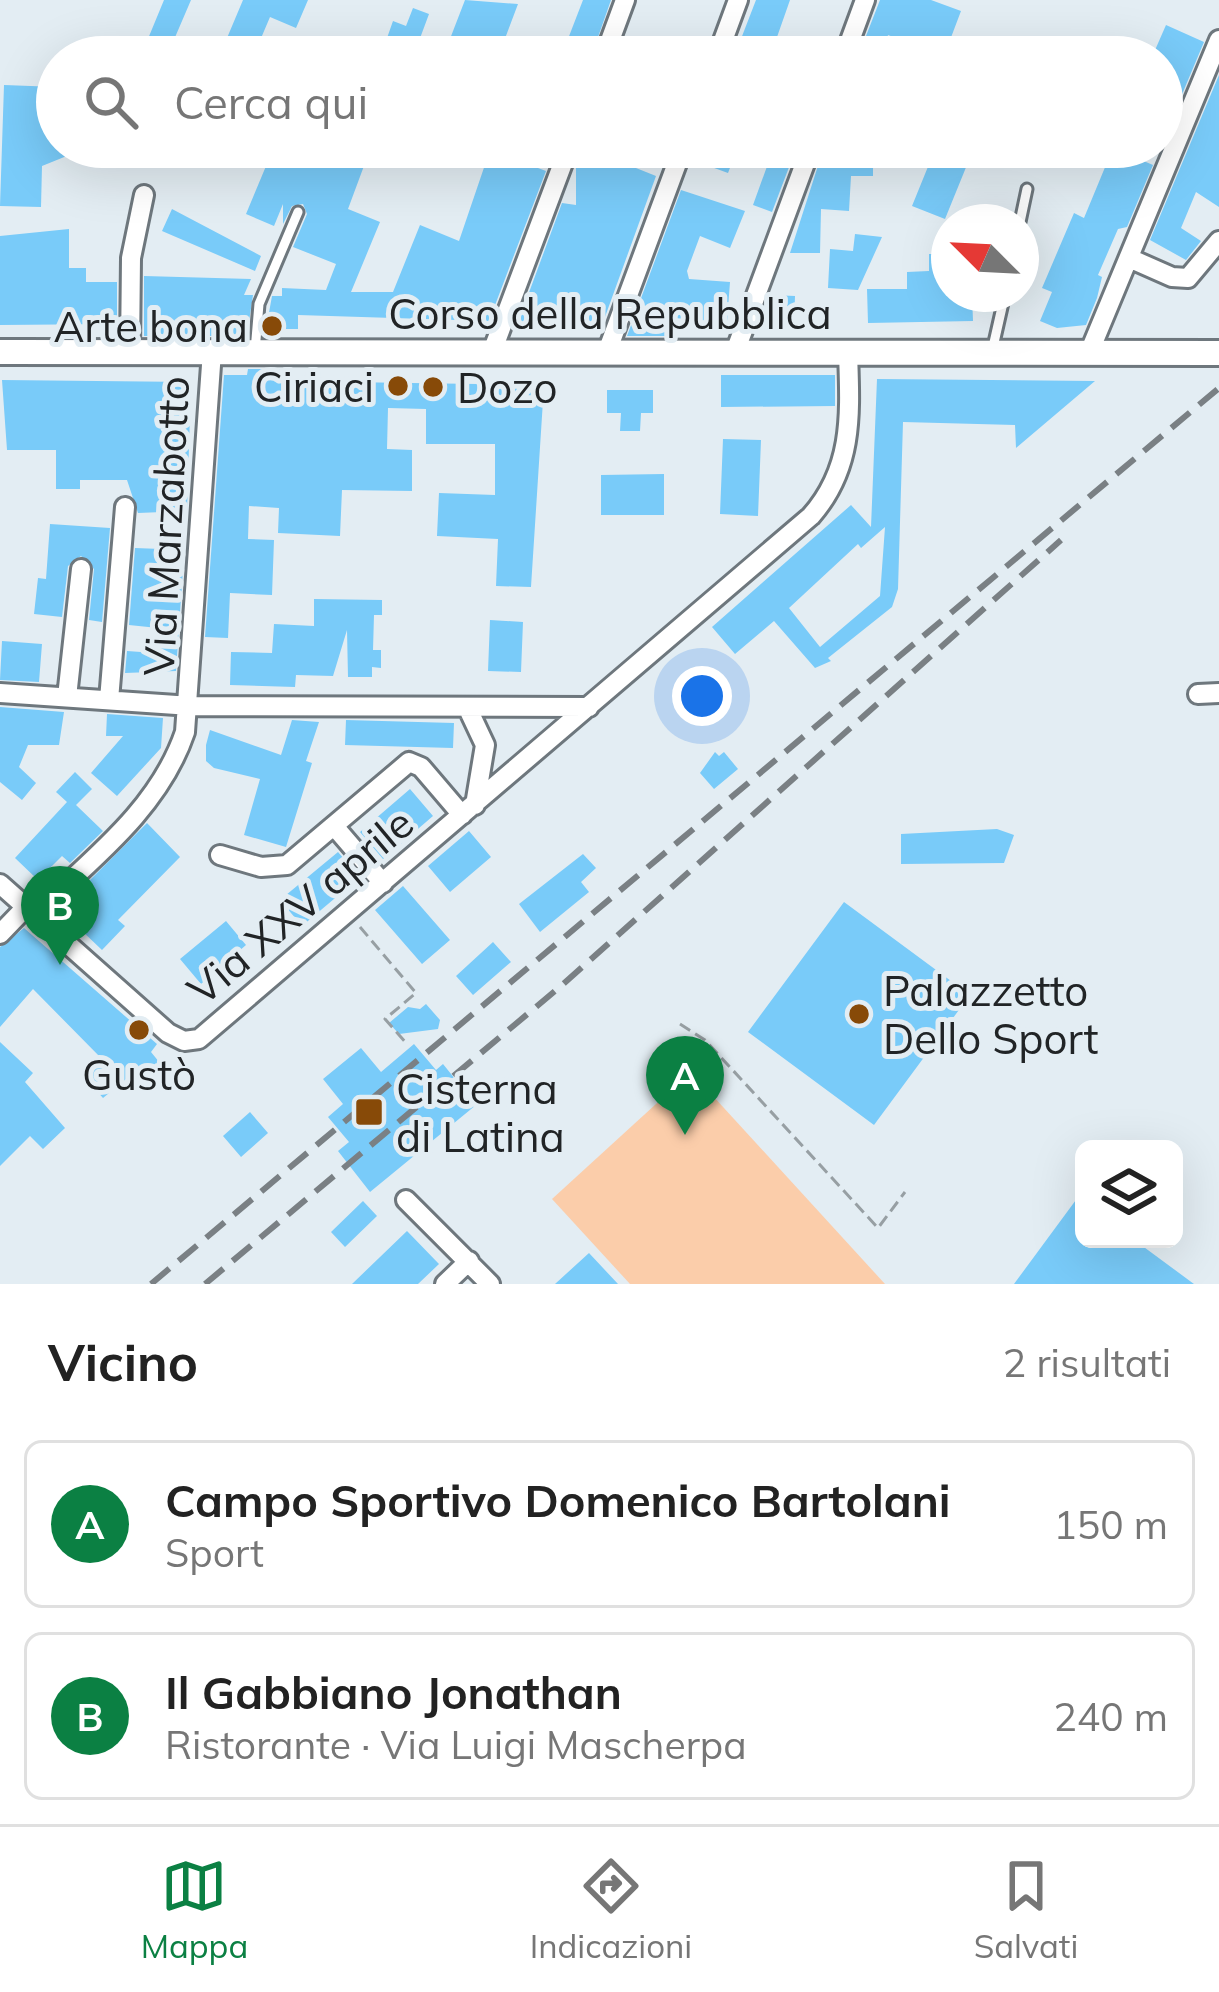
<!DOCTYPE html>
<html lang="it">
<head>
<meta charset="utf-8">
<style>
	body { margin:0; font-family:Mulish,sans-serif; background:#f6f6f6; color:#222 }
	.controls { position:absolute; right:36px; bottom:36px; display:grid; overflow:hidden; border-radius:18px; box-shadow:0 12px 48px #0002 }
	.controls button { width:108px; height:108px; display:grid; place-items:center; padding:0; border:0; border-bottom:3px solid #e0e0e0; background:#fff; color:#222; font:60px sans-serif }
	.compass { position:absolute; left:931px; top:204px; width:108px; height:108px; border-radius:50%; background:#fff; box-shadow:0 12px 48px #0002; rotate:294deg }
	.you { position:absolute; left:702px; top:696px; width:42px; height:42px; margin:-30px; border:9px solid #fff; border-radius:50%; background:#1a73e8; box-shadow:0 0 0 18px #1a73e833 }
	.badge { display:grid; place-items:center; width:78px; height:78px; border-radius:50%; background:#0b8043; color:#fff; font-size:39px; font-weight:700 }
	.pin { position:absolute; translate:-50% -99px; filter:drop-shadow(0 3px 6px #0008) }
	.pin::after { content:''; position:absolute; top:63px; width:42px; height:36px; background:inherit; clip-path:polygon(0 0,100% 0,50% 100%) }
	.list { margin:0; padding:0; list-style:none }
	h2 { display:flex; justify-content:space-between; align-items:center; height:156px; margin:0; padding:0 48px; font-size:51px }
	h2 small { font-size:39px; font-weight:400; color:#767676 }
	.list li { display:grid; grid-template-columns:78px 1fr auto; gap:36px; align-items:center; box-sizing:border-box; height:168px; margin:0 24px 24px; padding:0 24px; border:3px solid #e0e0e0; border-radius:18px }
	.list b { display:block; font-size:45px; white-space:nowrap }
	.list p { margin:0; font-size:39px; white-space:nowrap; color:#767676 }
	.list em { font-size:39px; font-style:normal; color:#767676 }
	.icon { flex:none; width:66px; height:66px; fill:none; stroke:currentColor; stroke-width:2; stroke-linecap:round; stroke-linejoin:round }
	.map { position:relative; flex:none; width:1219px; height:1284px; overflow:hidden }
	.search { position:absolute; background:#fff; box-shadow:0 12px 48px #0002; left:36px; right:36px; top:36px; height:132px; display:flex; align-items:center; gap:30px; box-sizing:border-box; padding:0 42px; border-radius:66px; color:#767676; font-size:45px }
	.sheet { height:540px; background:#fff }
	nav { display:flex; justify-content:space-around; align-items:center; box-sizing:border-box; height:168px; border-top:3px solid #e0e0e0; background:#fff; font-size:33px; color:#767676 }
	nav a { display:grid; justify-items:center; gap:6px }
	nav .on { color:#0b8043 }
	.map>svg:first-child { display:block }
</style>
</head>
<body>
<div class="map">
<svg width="1219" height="1284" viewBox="0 0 1219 1284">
	<rect width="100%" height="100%" fill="#e3edf3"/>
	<!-- green -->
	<path fill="#fbcdaa" d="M 691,1072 L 885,1284 L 630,1284 L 552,1199 Z"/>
	<!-- building -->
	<path fill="#79cbf9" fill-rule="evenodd" d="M 164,0 L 191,0 L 167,56 L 145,46 Z
		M 243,0 L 308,0 L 296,28 L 270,17 L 253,57 L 219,57 Z
		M 465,0 L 518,4 L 498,57 L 443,57 Z
		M 583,0 L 611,0 L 591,57 L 561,57 Z
		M 756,0 L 790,0 L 770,57 L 734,57 Z
		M 880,0 L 931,0 L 961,11 L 944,56 L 888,35 L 882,57 L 859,54 Z
		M 413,8 L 429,14 L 416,49 L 387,38 L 393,21 L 406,26 Z
		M 1166,25 L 1204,42 L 1162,142 L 1162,57 L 1152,57 Z
		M 1219,75 L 1219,207 L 1196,192 L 1181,228 L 1201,241 L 1186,260 L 1150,240 Z
		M 4,85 L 57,87 L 57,147 L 89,147 L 42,166 L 41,207 L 0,206 Z
		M 158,147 L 212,147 L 204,166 Z
		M 274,147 L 371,147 L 348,209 L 380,222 L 351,292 L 393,292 L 420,225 L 459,241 L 490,150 L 546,171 L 489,321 L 298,315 L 298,329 L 266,329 L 272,296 L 282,296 L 282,288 L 326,290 L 336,264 L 293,247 L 307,214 L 303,204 L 292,206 L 283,224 L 283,204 L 274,226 L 246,214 Z
		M 700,147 L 738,147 L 728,173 L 695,161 Z
		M 774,147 L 794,154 L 772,212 L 753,205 Z
		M 824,147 L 873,147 L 873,176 L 851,176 L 849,211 L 821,209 L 820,253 L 790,253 Z
		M 936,147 L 969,160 L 945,219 L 912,206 Z
		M 1113,148 L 1153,165 L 1127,227 L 1118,229 L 1098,275 L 1102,277 L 1097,298 L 1086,325 L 1057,328 L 1040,321 L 1052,292 L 1042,288 L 1074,213 L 1084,218 Z
		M 626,164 L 656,176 L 601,328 L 517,325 L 562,203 L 576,205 L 576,166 Z
		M 681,190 L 745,211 L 730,248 L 700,236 L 687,271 L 689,279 L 730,282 L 727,322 L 674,318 L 668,336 L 627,336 Z
		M 172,209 L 261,256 L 255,271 L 162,231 Z
		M 69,229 L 69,268 L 86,268 L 86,282 L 117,282 L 117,324 L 0,325 L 0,236 Z
		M 855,234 L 882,237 L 858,290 L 828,288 L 830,249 L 853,251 Z
		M 929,254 L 949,254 L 949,294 L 972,294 L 973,321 L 868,323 L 867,289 L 907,289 L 907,272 L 929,271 Z
		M 144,276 L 251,279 L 244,295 L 253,295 L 248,328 L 238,328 L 238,336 L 144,336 Z
		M 771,295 L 795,296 L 794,325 L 760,324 Z
		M 248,369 L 280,369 L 280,381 L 544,385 L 531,587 L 496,586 L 498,539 L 437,536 L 439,493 L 495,495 L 495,444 L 426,444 L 426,409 L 388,408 L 387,449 L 412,450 L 412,491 L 342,490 L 340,536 L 278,533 L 279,508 L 249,506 L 248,539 L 274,540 L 272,595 L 230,593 L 228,638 L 205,637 L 224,375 L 247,375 Z
		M 721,375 L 835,375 L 835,406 L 721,407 Z
		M 877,379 L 1095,381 L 1016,448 L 1015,425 L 903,422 L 898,589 L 892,607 L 828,658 L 831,661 L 815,668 L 774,621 L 735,654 L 712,627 L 851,505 L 871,527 ZM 885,527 L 880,596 L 820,647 L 789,608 L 858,544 L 861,548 Z
		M 2,380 L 191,382 L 187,511 L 138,513 L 127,480 L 80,480 L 80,489 L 56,489 L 56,450 L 7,450 Z
		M 607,390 L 653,390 L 653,413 L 641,413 L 640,431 L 620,431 L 621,413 L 607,413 Z
		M 723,439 L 761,440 L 758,516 L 720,514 Z
		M 664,474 L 664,515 L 601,515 L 601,475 Z
		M 50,524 L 110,528 L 102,622 L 89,620 L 94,569 L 81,556 L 68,566 L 62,617 L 34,614 L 38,578 L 46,579 Z
		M 135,548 L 161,549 L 160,567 L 183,569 L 176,671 L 125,673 L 127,651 L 155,653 L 158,628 L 129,625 Z
		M 314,599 L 382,600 L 382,615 L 374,615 L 373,650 L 381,650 L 381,668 L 372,667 L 372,677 L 348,677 L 347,630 L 333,676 L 296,675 L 295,687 L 230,685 L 231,652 L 272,653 L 274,624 L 314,626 Z
		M 490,620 L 523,622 L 521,672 L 488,671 Z
		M 2,641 L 42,644 L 39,682 L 0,680 Z
		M 0,707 L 64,712 L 59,745 L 28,745 L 19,767 L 36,783 L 22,800 L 0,782 Z
		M 107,714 L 163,718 L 161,748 L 117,796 L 91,773 L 123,736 L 106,736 Z
		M 292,720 L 319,722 L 306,761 L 312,763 L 286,847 L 244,835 L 260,779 L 214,768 L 206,761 L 206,745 L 210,730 L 281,755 Z
		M 346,720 L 454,723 L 453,748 L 345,745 Z
		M 715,752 L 719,756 L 724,752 L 738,769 L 714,789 L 700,773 Z
		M 75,772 L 92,789 L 76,805 L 103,831 L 70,863 L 62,856 L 38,880 L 15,858 L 67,802 L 56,792 Z
		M 410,789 L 433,816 L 383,859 L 360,832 Z
		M 147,823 L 180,857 L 118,920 L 125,926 L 102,950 L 60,910 Z
		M 997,829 L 1014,835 L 1004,863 L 901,864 L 901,834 Z
		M 469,831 L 491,857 L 450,892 L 428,866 Z
		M 338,852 L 360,877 L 302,926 L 280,900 Z
		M 583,854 L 596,868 L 581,882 L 589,892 L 540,932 L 519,904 Z
		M 403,886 L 450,940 L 422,964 L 375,910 Z
		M 844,902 L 970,995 L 874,1125 L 748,1032 Z
		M 226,921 L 246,945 L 201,984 L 180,959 Z
		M 24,928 L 157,1044 L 151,1052 L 168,1073 L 151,1087 L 137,1070 L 103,1098 L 86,1079 L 102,1059 L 33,989 L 0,1027 L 0,947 Z
		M 493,942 L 511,962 L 473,995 L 456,976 Z
		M 426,1004 L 440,1020 L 438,1029 L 399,1034 L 389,1023 L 408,1007 L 420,1009 Z
		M 0,1042 L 33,1073 L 25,1082 L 65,1128 L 43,1149 L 30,1136 L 0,1166 Z
		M 414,1044 L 436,1070 L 443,1064 L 476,1105 L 370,1192 L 338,1151 L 349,1142 L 328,1117 L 343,1104 L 323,1079 L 361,1048 L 381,1072 Z
		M 250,1112 L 268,1133 L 241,1157 L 223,1136 Z
		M 1084,1189 L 1084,1239 L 1133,1239 L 1194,1284 L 1014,1284 Z
		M 363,1201 L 377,1216 L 345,1247 L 331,1232 Z
		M 407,1231 L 439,1264 L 418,1284 L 352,1284 Z
		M 589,1253 L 618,1284 L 555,1284 Z"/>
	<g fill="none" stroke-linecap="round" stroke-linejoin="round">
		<defs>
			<path id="lane" d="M 1020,222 L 1027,189
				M 993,347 L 1005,294
				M 255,351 L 259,304 L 298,212"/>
			<path id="street" d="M 604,57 L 625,0
				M 717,57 L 738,0
				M 844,57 L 865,0
				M 1129,258 L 1172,277 L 1188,278 L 1219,241
				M 130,352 L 131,258 L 144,195
				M 492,352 L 569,147
				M 607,352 L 683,147
				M 735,352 L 811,147
				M 1089,353 L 1219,40
				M 0,693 L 191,706 L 589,707
				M 1198,694 L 1219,693
				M 67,697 L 81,569
				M 109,700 L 125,507
				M 469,711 L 485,745 L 475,805
				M 334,826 L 383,883
				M 220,855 L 261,867 L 287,865 L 409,762 L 421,767 L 462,815
				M 0,884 L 168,1033 L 184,1041 L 199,1039 L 811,516 C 854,467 850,413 848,352
				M 34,914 C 91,860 159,809 185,732 L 212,351
				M 0,934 L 26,907
				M 406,1200 L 490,1284
				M 445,1284 L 469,1261"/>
			<path id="secondary" d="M 0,352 L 1219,353"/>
		</defs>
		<!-- lane casing -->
		<use href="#lane" stroke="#6e777d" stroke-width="15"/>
		<!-- street casing -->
		<use href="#street" stroke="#6e777d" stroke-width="24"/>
		<!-- secondary casing -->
		<use href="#secondary" stroke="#6e777d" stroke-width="30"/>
		<!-- path -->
		<path stroke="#979fa3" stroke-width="3" stroke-dasharray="12 6" stroke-linecap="butt" d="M 360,927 L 416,993 L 385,1019 L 407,1044
			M 680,1024 L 705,1040 L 878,1228 L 905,1192
			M 476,1128 L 484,1138"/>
		<!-- lane -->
		<use href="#lane" stroke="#fff" stroke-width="9"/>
		<!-- street -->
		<use href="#street" stroke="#fff" stroke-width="18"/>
		<!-- secondary -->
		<use href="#secondary" stroke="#fff" stroke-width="24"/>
		<!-- rail -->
		<path stroke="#7a8084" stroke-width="6" stroke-dasharray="24 12" stroke-linecap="butt" d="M 151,1284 L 1219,388
			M 205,1284 L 561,986 L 1061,540"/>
	</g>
	<!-- markers -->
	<g fill="#874a08" stroke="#e3edf3" stroke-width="4.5">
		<circle cx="272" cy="326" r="12"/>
		<circle cx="398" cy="386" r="12"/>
		<circle cx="433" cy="387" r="12"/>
		<circle cx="859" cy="1014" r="12"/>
		<circle cx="139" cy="1030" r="12"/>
		<rect x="354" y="1097" width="30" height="30" rx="6"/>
	</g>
	<g text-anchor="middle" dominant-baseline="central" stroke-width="10" stroke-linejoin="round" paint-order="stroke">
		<!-- street labels -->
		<g font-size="42" fill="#212426" stroke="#e3edf3">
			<text x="610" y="313">Corso della Repubblica</text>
			<text transform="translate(166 526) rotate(-87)">Via Marzabotto</text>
			<text transform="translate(300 906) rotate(-40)">Via XXV aprile</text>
		</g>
		<!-- poi labels -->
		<g font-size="42" fill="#212426" stroke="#e3edf3" text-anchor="start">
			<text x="248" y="326" text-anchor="end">Arte bona</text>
			<text x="374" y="386" text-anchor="end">Ciriaci</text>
			<text x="457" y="387">Dozo</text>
			<text x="883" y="990">Palazzetto<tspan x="883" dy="48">Dello Sport</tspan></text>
			<text x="139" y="1074" text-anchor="middle">Gustò</text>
			<text x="396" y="1088">Cisterna<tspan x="396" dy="48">di Latina</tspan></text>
		</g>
	</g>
</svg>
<div class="controls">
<button><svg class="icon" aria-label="layers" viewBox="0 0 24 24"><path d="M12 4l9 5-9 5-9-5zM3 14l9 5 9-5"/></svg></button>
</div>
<svg class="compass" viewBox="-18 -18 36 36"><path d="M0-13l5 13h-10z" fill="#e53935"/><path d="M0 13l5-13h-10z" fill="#767676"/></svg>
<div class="you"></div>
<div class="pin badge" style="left:685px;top:1135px">A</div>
<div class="pin badge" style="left:60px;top:965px">B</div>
<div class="search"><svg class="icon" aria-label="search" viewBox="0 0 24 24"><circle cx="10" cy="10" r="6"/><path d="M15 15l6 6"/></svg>Cerca qui</div>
</div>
<section class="sheet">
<h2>Vicino<small>2 risultati</small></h2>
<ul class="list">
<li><span class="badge">A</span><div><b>Campo Sportivo Domenico Bartolani</b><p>Sport</p></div><em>150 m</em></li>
<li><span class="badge">B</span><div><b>Il Gabbiano Jonathan</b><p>Ristorante · Via Luigi Mascherpa</p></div><em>240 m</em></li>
</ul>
</section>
<nav>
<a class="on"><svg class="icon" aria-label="map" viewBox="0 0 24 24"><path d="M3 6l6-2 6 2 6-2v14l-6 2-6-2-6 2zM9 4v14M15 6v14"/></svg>Mappa</a>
<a><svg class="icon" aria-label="directions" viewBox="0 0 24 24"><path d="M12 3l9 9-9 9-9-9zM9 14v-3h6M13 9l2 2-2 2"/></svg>Indicazioni</a>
<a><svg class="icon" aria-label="saved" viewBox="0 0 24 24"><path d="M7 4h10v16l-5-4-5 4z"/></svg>Salvati</a>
</nav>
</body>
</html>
